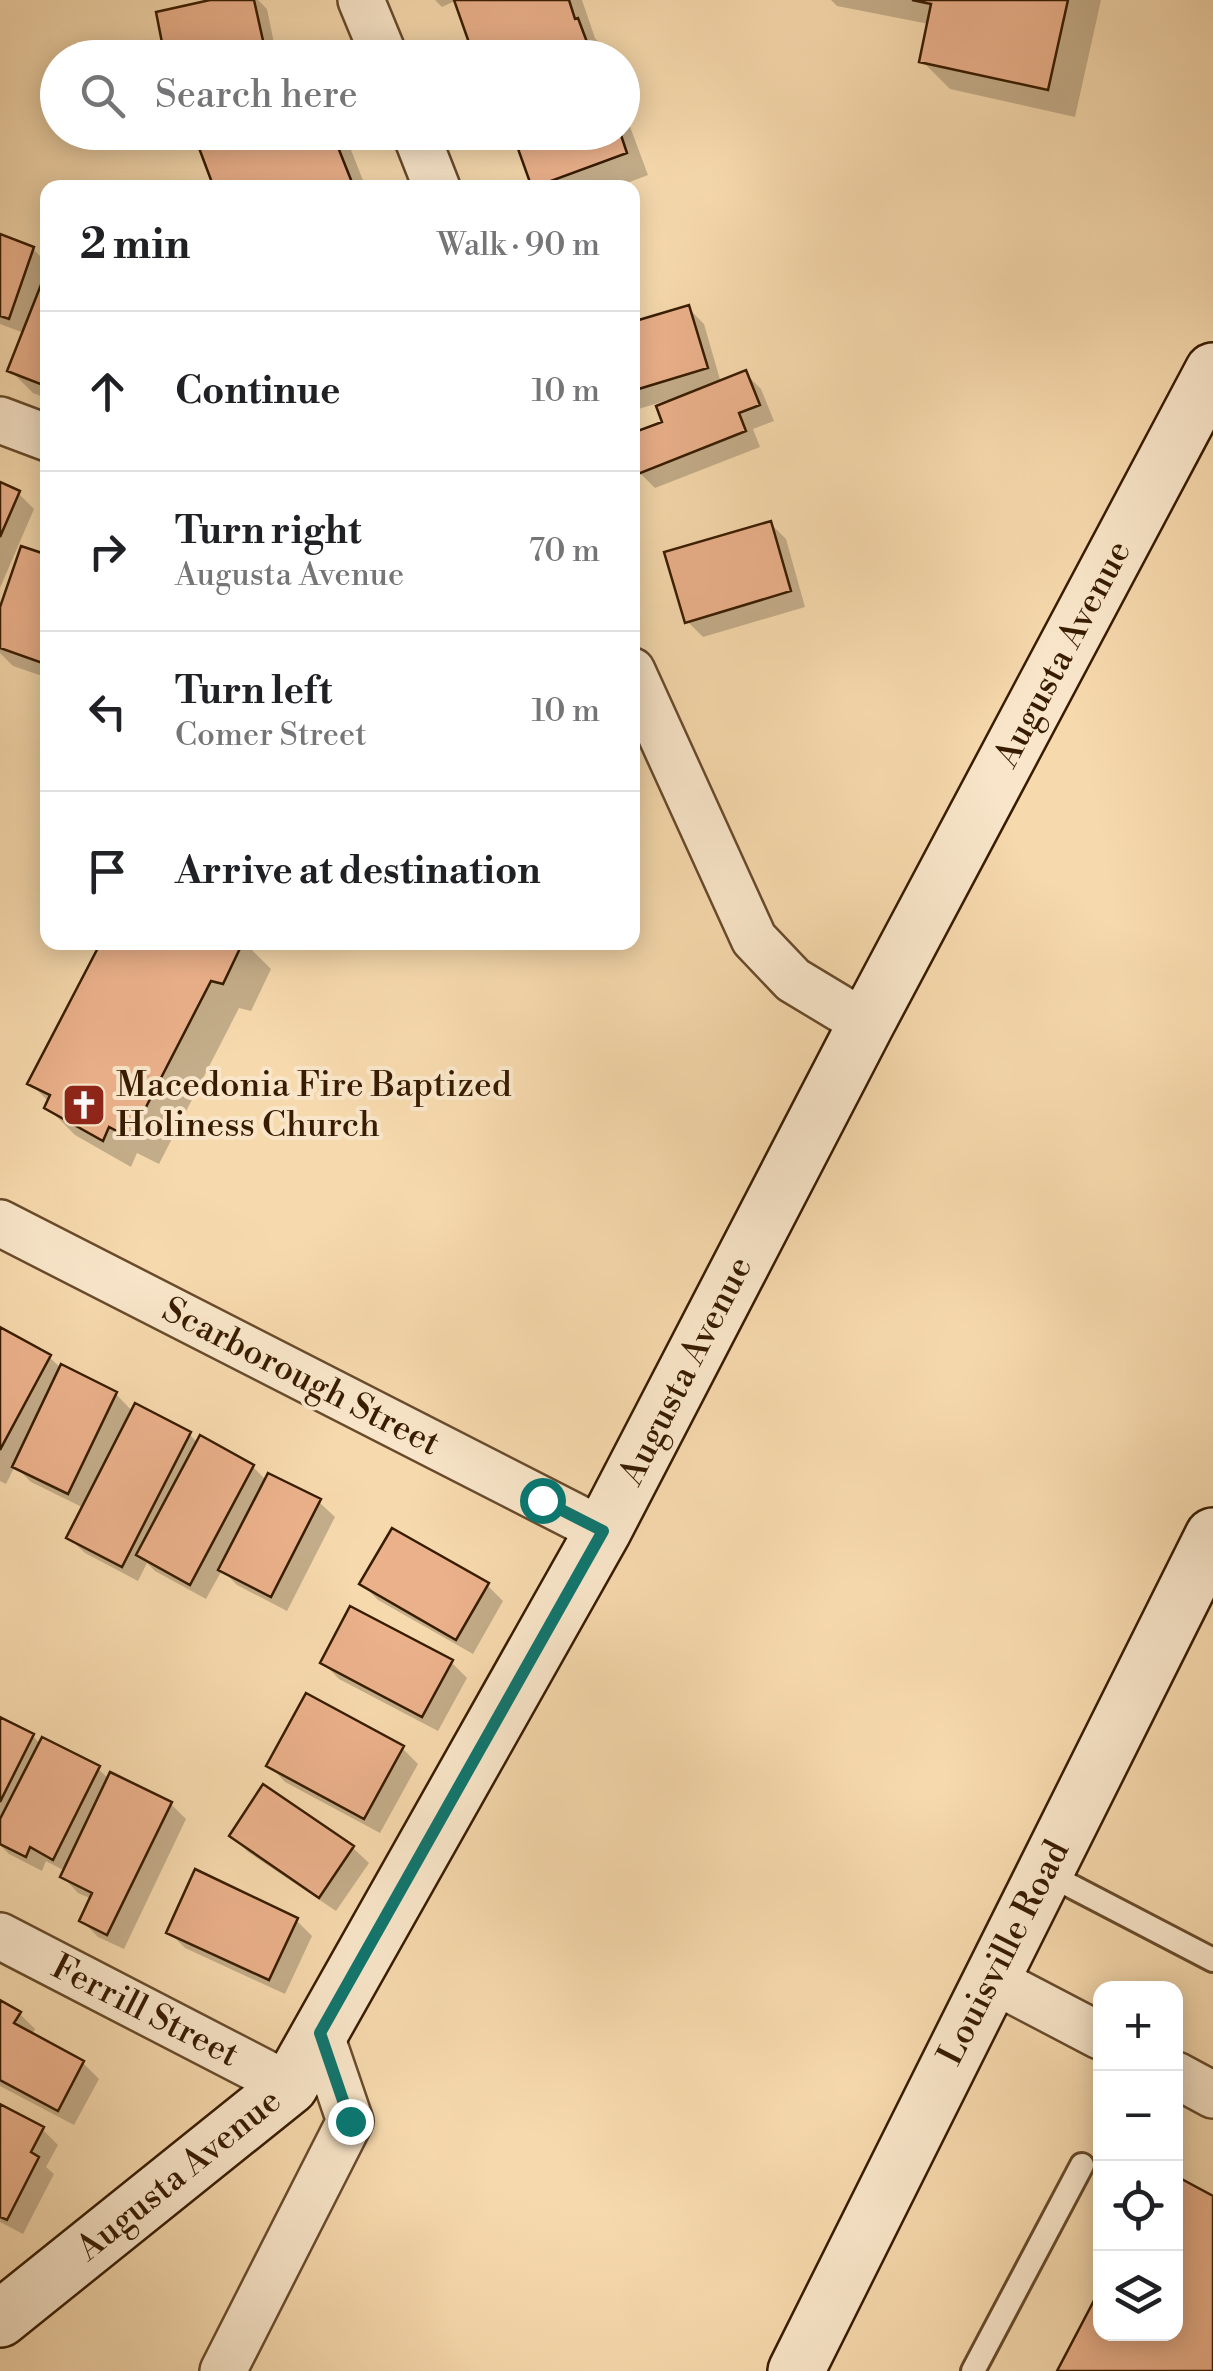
<!DOCTYPE html>
<html lang="en">
<head>
<meta charset="utf-8">
<style>
	body { margin:0; font-family:"Libre Bodoni",serif; background:#f6f6f6; color:#202124 }
	.controls { position:absolute; right:30px; bottom:30px; display:grid; overflow:hidden; border-radius:20px; box-shadow:0 5px 25px #0003 }
	.controls button { width:90px; height:90px; display:grid; place-items:center; padding:0; border:0; border-bottom:2px solid #e0e0e0; background:#fff; color:#202124; font:50px sans-serif }
	.stop { position:absolute; width:30px; height:30px; margin:-22px; border:8px solid #0f766e; border-radius:50%; background:#fff }
	.stop.end { background:#0f766e; border-color:#fff; box-shadow:0 2px 10px #0008 }
	.list { margin:0; padding:0; list-style:none }
	h2 { display:flex; justify-content:space-between; align-items:center; height:130px; margin:0; padding:0 40px; font-size:42px }
	h2 small { font-size:32px; font-weight:400; color:#757577 }
	.list li { display:grid; grid-template-columns:65px 1fr auto; gap:30px; align-items:center; box-sizing:border-box; height:160px; padding:0 40px; border-top:2px solid #e0e0e0 }
	.list b { display:block; font-size:38px; white-space:nowrap }
	.list p { margin:0; font-size:32px; white-space:nowrap; color:#757577 }
	.list em { font-size:32px; font-style:normal; color:#757577 }
	.icon { flex:none; width:55px; height:55px; fill:none; stroke:currentColor; stroke-width:2; stroke-linecap:round; stroke-linejoin:round }
	.map { position:relative; flex:none; width:1213px; height:2371px; overflow:hidden }
	.search { position:absolute; background:#fff; box-shadow:0 5px 25px #0003; left:40px; top:40px; width:600px; height:110px; display:flex; align-items:center; gap:25px; box-sizing:border-box; padding:0 35px; border-radius:55px; color:#757577; font-size:38px }
	.panel { position:absolute; background:#fff; box-shadow:0 5px 25px #0003; left:40px; top:180px; width:600px; height:770px; border-radius:20px }
	.map>svg:first-child { display:block }
</style>
</head>
<body>
<div class="map">
<svg width="1213" height="2371" viewBox="0 0 1213 2371">
	<rect width="100%" height="100%" fill="#f6d9ad"/>
	<filter id="stains"><feTurbulence type="fractalNoise" baseFrequency=".002" numOctaves="4"/><feColorMatrix values="0 0 0 0 .2 0 0 0 0 .09 0 0 0 0 .02 0 0 0 .5 -.17"/></filter>
	<radialGradient id="worn" r=".72"><stop offset=".6" stop-color="#630" stop-opacity="0"/><stop offset="1" stop-color="#630" stop-opacity=".3"/></radialGradient>
	<!-- shadow -->
	<path fill="#0003" d="M 222,0 L 258,0 L 267,9 L 277,58 L 168,58 Z
		M 435,0 L 582,0 L 595,38 L 600,44 L 605,58 L 480,58 L 475,52 L 457,0 L 442,7 Z
		M 831,0 L 1101,0 L 1075,117 L 950,89 L 922,61 L 929,24 L 837,6 Z
		M 297,51 L 304,58 L 282,58 Z
		M 622,105 L 648,175 L 614,188 L 534,186 L 514,132 L 622,132 Z
		M 195,132 L 344,132 L 366,188 L 217,188 Z
		M 0,237 L 33,249 L 48,264 L 48,399 L 33,393 L 10,370 L 24,333 L 0,324 Z
		M 688,308 L 704,324 L 721,383 L 745,373 L 761,389 L 774,421 L 753,429 L 760,447 L 655,488 L 640,473 L 665,423 L 669,404 L 668,400 L 632,411 L 632,325 Z
		M 0,485 L 18,493 L 34,509 L 0,588 Z
		M 770,523 L 786,539 L 805,607 L 703,637 L 687,621 Z
		M 48,558 L 48,678 L 13,666 L 0,653 L 0,614 Z
		M 104,942 L 244,942 L 271,969 L 251,1011 L 239,1008 L 159,1164 L 137,1153 L 131,1167 L 75,1135 L 47,1107 L 49,1102 L 30,1083 Z
		M 0,1330 L 49,1357 L 62,1369 L 116,1394 L 133,1412 L 189,1434 L 199,1444 L 253,1467 L 266,1480 L 319,1502 L 335,1517 L 287,1611 L 237,1585 L 222,1570 L 206,1599 L 155,1571 L 147,1563 L 138,1581 L 85,1553 L 69,1538 L 84,1508 L 31,1482 L 15,1466 L 6,1484 L 0,1481 Z
		M 362,1584 L 487,1585 L 503,1601 L 473,1654 L 378,1600 Z
		M 451,1662 L 467,1678 L 438,1731 L 339,1679 L 323,1663 Z
		M 0,1720 L 33,1736 L 41,1745 L 98,1769 L 109,1779 L 171,1804 L 186,1819 L 124,1949 L 98,1937 L 82,1921 L 92,1899 L 78,1893 L 63,1877 L 65,1871 L 46,1861 L 42,1871 L 9,1854 L 0,1845 Z
		M 402,1748 L 418,1764 L 380,1833 L 285,1782 L 270,1766 Z
		M 232,1836 L 353,1848 L 369,1863 L 336,1911 L 248,1852 Z
		M 296,1920 L 312,1936 L 285,1994 L 185,1948 L 169,1932 Z
		M 0,2003 L 20,2014 L 35,2029 L 32,2035 L 83,2063 L 99,2079 L 74,2125 L 0,2086 Z
		M 0,2107 L 42,2129 L 58,2145 L 46,2167 L 54,2174 L 23,2234 L 0,2222 Z
		M 1176,2178 L 1213,2198 L 1213,2371 L 1060,2371 L 1100,2294 L 1100,2334 L 1176,2334 Z"/>
	<!-- building -->
	<path fill="#ebb18b" stroke="#381c00" stroke-width="2.5" d="M 210,0 L 254,0 L 264,45 L 211,58 L 165,58 L 156,12 Z
		M 454,0 L 569,0 L 575,19 L 578,18 L 593,58 L 484,58 L 482,50 L 473,54 Z
		M 912,0 L 1068,0 L 1048,90 L 919,62 L 931,4 Z
		M 193,132 L 332,132 L 353,185 L 347,188 L 214,188 Z
		M 512,132 L 620,132 L 627,153 L 532,188 Z
		M 0,234 L 34,247 L 9,319 L 0,316 Z
		M 48,267 L 48,387 L 7,371 Z
		M 689,305 L 708,368 L 632,391 L 632,322 Z
		M 746,370 L 760,405 L 739,413 L 746,431 L 638,474 L 632,461 L 632,433 L 662,422 L 656,406 Z
		M 0,482 L 20,491 L 0,537 Z
		M 771,521 L 791,591 L 685,623 L 664,552 Z
		M 21,546 L 48,555 L 48,665 L 0,648 L 0,607 Z
		M 101,942 L 243,942 L 223,984 L 211,981 L 130,1138 L 109,1127 L 103,1141 L 44,1108 L 50,1095 L 27,1084 Z
		M 0,1327 L 51,1355 L 0,1450 Z
		M 61,1364 L 117,1392 L 68,1494 L 12,1467 Z
		M 135,1403 L 191,1432 L 122,1567 L 66,1538 Z
		M 200,1435 L 254,1465 L 190,1585 L 136,1555 Z
		M 268,1473 L 321,1499 L 271,1597 L 218,1570 Z
		M 392,1528 L 489,1583 L 456,1640 L 359,1584 Z
		M 350,1606 L 453,1660 L 422,1717 L 320,1663 Z
		M 306,1693 L 404,1746 L 364,1819 L 266,1766 Z
		M 0,1717 L 34,1734 L 0,1802 Z
		M 42,1737 L 100,1766 L 53,1860 L 30,1847 L 26,1857 L 0,1844 L 0,1819 Z
		M 110,1772 L 172,1802 L 107,1935 L 79,1921 L 92,1893 L 60,1877 Z
		M 263,1784 L 354,1846 L 319,1898 L 229,1836 Z
		M 195,1869 L 298,1918 L 269,1980 L 166,1933 Z
		M 0,2000 L 21,2012 L 14,2023 L 84,2061 L 58,2111 L 0,2080 Z
		M 0,2104 L 44,2127 L 31,2152 L 39,2157 L 7,2220 L 0,2217 Z
		M 1176,2176 L 1213,2196 L 1213,2371 L 1057,2371 L 1100,2289 L 1100,2334 L 1176,2334 Z"/>
	<g fill="none" stroke-linecap="round" stroke-linejoin="round">
		<defs>
			<path id="lane" d="M 1044,1872 L 1213,1960
				M 973,2371 L 1082,2165"/>
			<path id="street" d="M 361,0 L 385,58
				M 415,132 L 437,188
				M 0,420 L 48,438
				M 632,671 L 754,939 L 793,980 L 866,1024
				M 0,1223 L 603,1531
				M 0,1936 L 290,2086
				M 991,1979 L 1100,2036
				M 1176,2075 L 1213,2095
				M 223,2371 L 350,2121 L 320,2033"/>
			<path id="secondary" d="M 0,2319 L 290,2086 L 603,1531 L 866,1024 L 1213,371
				M 796,2371 L 1213,1536"/>
		</defs>
		<!-- lane casing -->
		<use href="#lane" stroke="#684b2b" stroke-width="28"/>
		<!-- street casing -->
		<use href="#street" stroke="#684b2b" stroke-width="50"/>
		<!-- secondary casing -->
		<use href="#secondary" stroke="#381c00" stroke-width="60"/>
		<!-- lane -->
		<use href="#lane" stroke="#f9e6ca" stroke-width="22"/>
		<!-- street -->
		<use href="#street" stroke="#f9e6ca" stroke-width="45"/>
		<!-- secondary -->
		<use href="#secondary" stroke="#f9e6ca" stroke-width="55"/>
	</g>
	<g fill="none" stroke-linecap="round" stroke-linejoin="round">
		<!-- route -->
		<path stroke="#0f766e" stroke-width="12" d="M 350,2121 L 320,2033 L 603,1531 L 542,1500"/>
	</g>
	<!-- icons -->
	<defs>
		<symbol id="church-square" viewBox="-11 -11 22 22"><rect x="-9" y="-9" width="18" height="18" rx="4" fill="#8f2418" stroke="#f9e6ca"/><path d="M-1.2-6h2.4v3.5h3.3v2.4h-3.3V6h-2.4V-.1h-3.3v-2.4h3.3Z" fill="#fff"/></symbol>
	</defs>
	<g fill-rule="evenodd">
		<use href="#church-square" x="59" y="1080" width="50" height="50"/>
	</g>
	<g text-anchor="middle" dominant-baseline="central" stroke-width="8" stroke-linejoin="round" paint-order="stroke">
		<!-- street labels -->
		<g font-size="35" fill="#381c00" stroke="#f9e6ca">
			<text transform="translate(1063 654) rotate(-62)">Augusta Avenue</text>
			<text transform="translate(686 1371) rotate(-63)">Augusta Avenue</text>
			<text transform="translate(301 1377) rotate(27)">Scarborough Street</text>
			<text transform="translate(1004 1953) rotate(-63)">Louisville Road</text>
			<text transform="translate(145 2011) rotate(27)">Ferrill Street</text>
			<text transform="translate(179 2175) rotate(-39)">Augusta Avenue</text>
		</g>
		<!-- poi labels -->
		<g font-size="35" fill="#381c00" stroke="#f9e6ca" text-anchor="start">
			<text x="116" y="1085">Macedonia Fire Baptized<tspan x="116" dy="40">Holiness Church</tspan></text>
		</g>
	</g>
	<rect width="100%" height="100%" filter="url(#stains)"/>
	<rect width="100%" height="100%" fill="url(#worn)"/>
</svg>
<div class="controls">
<button>+</button>
<button>−</button>
<button><svg class="icon" aria-label="locate" viewBox="0 0 24 24"><circle cx="12" cy="12" r="6"/><path d="M12 2v4M12 18v4M2 12h4M18 12h4"/></svg></button>
<button><svg class="icon" aria-label="layers" viewBox="0 0 24 24"><path d="M12 4l9 5-9 5-9-5zM3 14l9 5 9-5"/></svg></button>
</div>
<div class="stop" style="left:542px;top:1500px"></div>
<div class="stop end" style="left:350px;top:2121px"></div>
<div class="search"><svg class="icon" aria-label="search" viewBox="0 0 24 24"><circle cx="10" cy="10" r="6"/><path d="M15 15l6 6"/></svg>Search here</div>
<section class="panel">
<h2>2 min<small>Walk · 90 m</small></h2>
<ul class="list">
<li><svg class="icon" aria-label="ahead" viewBox="0 0 24 24"><path d="M12 20V5M6 11l6-6 6 6"/></svg><div><b>Continue</b></div><em>10 m</em></li>
<li><svg class="icon" aria-label="right" viewBox="0 0 24 24"><path d="M7 20v-9h11M14 6l5 5-5 5"/></svg><div><b>Turn right</b><p>Augusta Avenue</p></div><em>70 m</em></li>
<li><svg class="icon" aria-label="left" viewBox="0 0 24 24"><path d="M17 20v-9H6M10 6l-5 5 5 5"/></svg><div><b>Turn left</b><p>Comer Street</p></div><em>10 m</em></li>
<li><svg class="icon" aria-label="arrive" viewBox="0 0 24 24"><path d="M6 21V4h12l-3 4 3 4H6"/></svg><div><b>Arrive at destination</b></div></li>
</ul>
</section>
</div>
</body>
</html>
